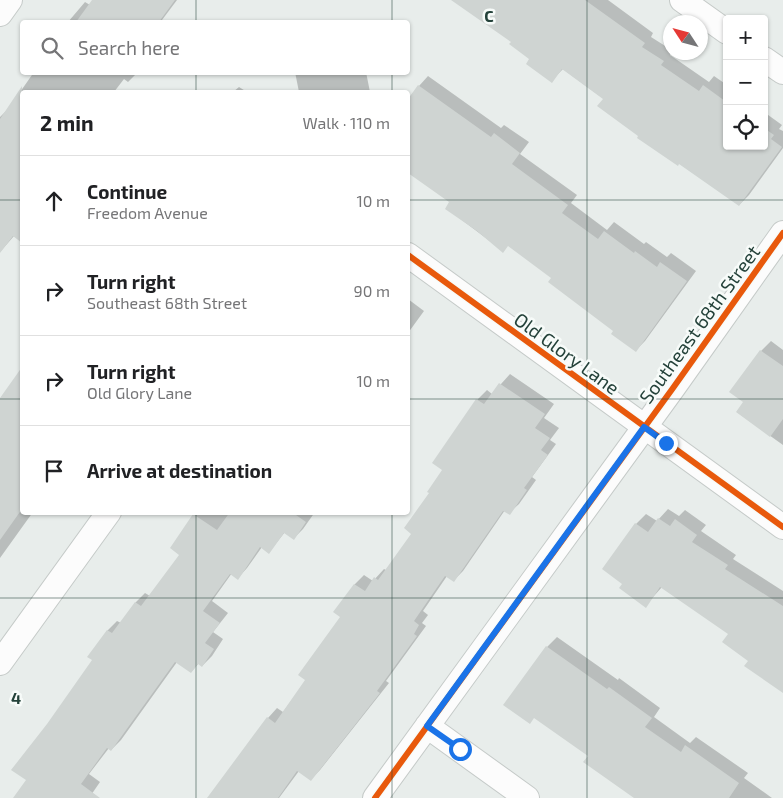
<!DOCTYPE html>
<html lang="en">
<head>
<meta charset="utf-8">
<style>
	body { margin:0; font-family:"Exo 2",sans-serif; background:#f6f6f6; color:#202124 }
	.controls { position:absolute; right:15px; top:15px; display:grid; overflow:hidden; border-radius:5px; box-shadow:0 1px 4px #0004 }
	.controls button { width:45px; height:45px; display:grid; place-items:center; padding:0; border:0; border-bottom:1px solid #e0e0e0; background:#fff; color:#202124; font:25px sans-serif }
	.compass { position:absolute; left:663px; top:15px; width:45px; height:45px; border-radius:50%; background:#fff; box-shadow:0 1px 4px #0004; rotate:306deg }
	.stop { position:absolute; width:15px; height:15px; margin:-11px; border:4px solid #1a73e8; border-radius:50%; background:#fff }
	.stop.end { background:#1a73e8; border-color:#fff; box-shadow:0 1px 5px #0008 }
	.list { margin:0; padding:0; list-style:none }
	h2 { display:flex; justify-content:space-between; align-items:center; height:65px; margin:0; padding:0 20px; font-size:21px }
	h2 small { font-size:16px; font-weight:400; color:#757577 }
	.list li { display:grid; grid-template-columns:32px 1fr auto; gap:15px; align-items:center; box-sizing:border-box; height:90px; padding:0 20px; border-top:1px solid #e0e0e0 }
	.list b { display:block; font-size:19px; white-space:nowrap }
	.list p { margin:0; font-size:16px; white-space:nowrap; color:#757577 }
	.list em { font-size:16px; font-style:normal; color:#757577 }
	.icon { flex:none; width:28px; height:28px; fill:none; stroke:currentColor; stroke-width:2; stroke-linecap:round; stroke-linejoin:round }
	.map { position:relative; flex:none; width:783px; height:798px; overflow:hidden }
	.search { position:absolute; background:#fff; box-shadow:0 1px 4px #0004; left:20px; top:20px; width:390px; height:55px; display:flex; align-items:center; gap:12px; box-sizing:border-box; padding:0 18px; border-radius:5px; color:#757577; font-size:19px }
	.panel { position:absolute; background:#fff; box-shadow:0 1px 4px #0004; left:20px; top:90px; width:390px; height:425px; border-radius:5px }
	.map>svg:first-child { display:block }
</style>
</head>
<body>
<div class="map">
<svg width="783" height="798" viewBox="0 0 783 798">
	<rect width="100%" height="100%" fill="#e8edeb"/>
	<!-- shadow -->
	<path fill="#0003" d="M 95,0 L 177,0 L 162,20 L 166,22 L 68,22 L 85,2 L 90,5 Z
		M 453,0 L 608,0 L 653,33 L 651,37 L 670,49 L 670,55 L 709,82 L 714,76 L 727,85 L 727,146 L 764,146 L 764,112 L 782,125 L 779,129 L 783,131 L 783,148 L 749,195 L 739,205 L 640,136 L 604,99 L 563,69 L 551,81 L 513,42 Z
		M 34,72 L 138,72 L 128,82 L 124,79 L 114,92 L 22,92 L 22,241 L 14,236 L 0,252 L 0,117 L 9,108 Z
		M 295,72 L 366,72 L 370,92 L 299,92 Z
		M 428,76 L 501,128 L 504,125 L 529,142 L 520,154 L 577,195 L 571,203 L 607,230 L 614,222 L 644,244 L 646,242 L 667,257 L 671,253 L 696,271 L 645,341 L 636,350 L 615,331 L 553,278 L 508,245 L 503,251 L 446,208 L 451,202 L 408,171 L 408,141 L 425,117 L 408,121 L 408,102 L 419,86 Z
		M 239,87 L 247,92 L 233,92 Z
		M 408,299 L 424,311 L 408,333 Z
		M 771,341 L 783,350 L 783,445 L 737,412 L 744,402 L 761,351 Z
		M 510,374 L 554,404 L 544,418 L 559,428 L 550,440 L 556,444 L 532,477 L 536,480 L 519,504 L 509,513 L 505,510 L 463,571 L 454,580 L 447,576 L 423,611 L 428,615 L 422,623 L 426,626 L 386,681 L 389,683 L 320,770 L 311,779 L 299,771 L 279,798 L 209,798 L 268,718 L 277,708 L 283,712 L 307,680 L 342,617 L 335,612 L 355,584 L 364,575 L 373,581 L 384,569 L 386,570 L 413,533 L 431,493 L 444,470 L 477,400 L 487,390 L 492,394 Z
		M 22,380 L 22,512 L 33,512 L 0,558 L 0,423 L 5,404 Z
		M 668,509 L 679,516 L 685,510 L 706,525 L 701,531 L 736,555 L 733,559 L 783,591 L 783,692 L 730,634 L 662,587 L 645,606 L 624,583 L 604,569 L 636,524 L 646,514 L 657,521 Z
		M 196,512 L 315,512 L 303,529 L 294,538 L 285,532 L 269,552 L 262,547 L 247,568 L 238,578 L 232,573 L 212,601 L 228,613 L 213,632 L 223,639 L 212,656 L 202,666 L 199,663 L 191,672 L 177,662 L 121,740 L 111,750 L 109,748 L 89,774 L 100,782 L 89,798 L 15,798 L 28,780 L 48,724 L 94,660 L 89,656 L 108,630 L 117,621 L 121,623 L 136,602 L 145,593 L 150,596 L 181,555 L 172,548 Z
		M 557,637 L 618,680 L 619,678 L 660,708 L 654,717 L 690,743 L 696,737 L 748,773 L 744,778 L 772,798 L 635,798 L 589,755 L 535,717 L 505,704 L 547,647 Z"/>
	<!-- building -->
	<path fill="#cfd4d2" d="M 92,0 L 175,0 L 159,22 L 76,22 Z
		M 451,0 L 585,0 L 645,43 L 642,47 L 664,61 L 661,65 L 699,91 L 703,85 L 725,101 L 724,102 L 727,104 L 727,146 L 764,146 L 764,128 L 774,135 L 771,139 L 782,147 L 739,206 L 679,164 L 678,166 L 637,138 L 638,136 L 597,106 L 603,99 L 562,69 L 552,83 L 526,64 L 529,59 L 509,44 L 511,42 Z
		M 418,85 L 491,137 L 494,133 L 520,153 L 512,164 L 568,205 L 562,213 L 598,239 L 604,231 L 634,253 L 635,251 L 657,267 L 660,262 L 687,281 L 636,352 L 611,334 L 613,331 L 548,282 L 551,278 L 508,246 L 503,253 L 477,231 L 445,209 L 449,202 L 408,173 L 408,99 Z
		M 22,86 L 22,243 L 13,236 L 0,253 L 0,119 Z
		M 760,350 L 783,366 L 783,419 L 770,437 L 736,412 L 743,402 L 729,392 Z
		M 22,367 L 22,509 L 0,540 L 0,398 Z
		M 499,383 L 545,414 L 535,428 L 550,438 L 541,450 L 548,455 L 524,488 L 527,490 L 510,515 L 503,511 L 454,582 L 445,576 L 414,621 L 419,625 L 414,634 L 417,636 L 377,691 L 380,693 L 311,781 L 297,771 L 278,798 L 207,798 L 267,717 L 275,723 L 305,680 L 298,675 L 340,617 L 333,612 L 354,584 L 365,591 L 374,577 L 378,580 L 411,534 L 404,528 L 429,493 L 427,492 L 442,470 L 432,463 L 476,399 L 484,404 Z
		M 230,512 L 298,512 L 296,515 L 306,522 L 294,540 L 284,533 L 269,554 L 260,547 L 238,580 L 230,574 L 203,611 L 220,623 L 205,643 L 214,649 L 202,667 L 198,664 L 191,673 L 175,662 L 111,751 L 107,748 L 81,784 L 100,798 L 13,798 L 26,780 L 11,770 L 47,724 L 92,660 L 87,657 L 107,630 L 112,633 L 135,602 L 141,606 L 179,555 L 170,548 L 193,514 L 217,530 Z
		M 658,518 L 670,526 L 675,519 L 697,535 L 692,542 L 728,565 L 725,569 L 783,606 L 783,693 L 744,666 L 748,661 L 722,642 L 728,634 L 660,587 L 646,608 L 619,588 L 622,584 L 602,569 L 635,523 L 648,532 Z
		M 546,646 L 607,689 L 609,687 L 652,718 L 645,727 L 681,752 L 685,745 L 739,783 L 729,798 L 634,798 L 583,762 L 588,756 L 534,718 L 530,724 L 503,705 Z"/>
	<g fill="none" stroke-linecap="round" stroke-linejoin="round">
		<defs>
			<path id="street" d="M 682,0 L 727,32
				M 0,14 L 10,0
				M 764,59 L 783,72
				M 408,255 L 783,527
				M 0,663 L 109,512
				M 427,726 L 527,798
				M 375,798 L 673,388 L 783,233"/>
		</defs>
		<!-- street casing -->
		<use href="#street" stroke="#c5cac8" stroke-width="26"/>
		<!-- street -->
		<use href="#street" stroke="#fcfcfc" stroke-width="24"/>
		<defs>
			<path id="cycleway" d="M 408,255 L 783,527
				M 375,798 L 673,388 L 783,233"/>
		</defs>
		<!-- cycleway casing -->
		<use href="#cycleway" stroke="#f7fbf9" stroke-width="9"/>
		<!-- cycleway -->
		<use href="#cycleway" stroke="#e8590c" stroke-width="6"/>
	</g>
	<g fill="none" stroke-linecap="round" stroke-linejoin="round">
		<!-- route -->
		<path stroke="#1a73e8" stroke-width="6" d="M 460,749 L 427,726 L 644,427 L 666,443"/>
	</g>
	<!-- grid -->
	<path fill="none" stroke="#24423a" stroke-width="1" stroke-opacity="0.55" d="M 196,0 L 196,22M 392,0 L 392,22M 587,0 L 587,798M 196,72 L 196,92M 392,72 L 392,92M 0,200 L 22,200M 408,200 L 783,200M 0,399 L 22,399M 408,399 L 783,399M 196,512 L 196,798M 392,512 L 392,798M 0,598 L 783,598"/>
	<g text-anchor="middle" dominant-baseline="central" stroke-width="5" stroke-linejoin="round" paint-order="stroke">
		<!-- street labels -->
		<g font-size="19" fill="#24423a" stroke="#f7fbf9">
			<text transform="translate(699 324) rotate(-54)">Southeast 68th Street</text>
			<text transform="translate(567 353) rotate(36)">Old Glory Lane</text>
		</g>
	</g>
	<g font-size="16" text-anchor="middle" font-weight="bold" fill="#24423a" stroke="#f7fbf9" stroke-width="5" stroke-linejoin="round" paint-order="stroke">
		<text x="489" y="22">C</text>
		<text x="16" y="704">4</text>
	</g>
</svg>
<div class="controls">
<button>+</button>
<button>−</button>
<button><svg class="icon" aria-label="locate" viewBox="0 0 24 24"><circle cx="12" cy="12" r="6"/><path d="M12 2v4M12 18v4M2 12h4M18 12h4"/></svg></button>
</div>
<svg class="compass" viewBox="-18 -18 36 36"><path d="M0-13l5 13h-10z" fill="#e53935"/><path d="M0 13l5-13h-10z" fill="#757577"/></svg>
<div class="stop" style="left:460px;top:749px"></div>
<div class="stop end" style="left:666px;top:443px"></div>
<div class="search"><svg class="icon" aria-label="search" viewBox="0 0 24 24"><circle cx="10" cy="10" r="6"/><path d="M15 15l6 6"/></svg>Search here</div>
<section class="panel">
<h2>2 min<small>Walk · 110 m</small></h2>
<ul class="list">
<li><svg class="icon" aria-label="ahead" viewBox="0 0 24 24"><path d="M12 20V5M6 11l6-6 6 6"/></svg><div><b>Continue</b><p>Freedom Avenue</p></div><em>10 m</em></li>
<li><svg class="icon" aria-label="right" viewBox="0 0 24 24"><path d="M7 20v-9h11M14 6l5 5-5 5"/></svg><div><b>Turn right</b><p>Southeast 68th Street</p></div><em>90 m</em></li>
<li><svg class="icon" aria-label="right" viewBox="0 0 24 24"><path d="M7 20v-9h11M14 6l5 5-5 5"/></svg><div><b>Turn right</b><p>Old Glory Lane</p></div><em>10 m</em></li>
<li><svg class="icon" aria-label="arrive" viewBox="0 0 24 24"><path d="M6 21V4h12l-3 4 3 4H6"/></svg><div><b>Arrive at destination</b></div></li>
</ul>
</section>
</div>
</body>
</html>
